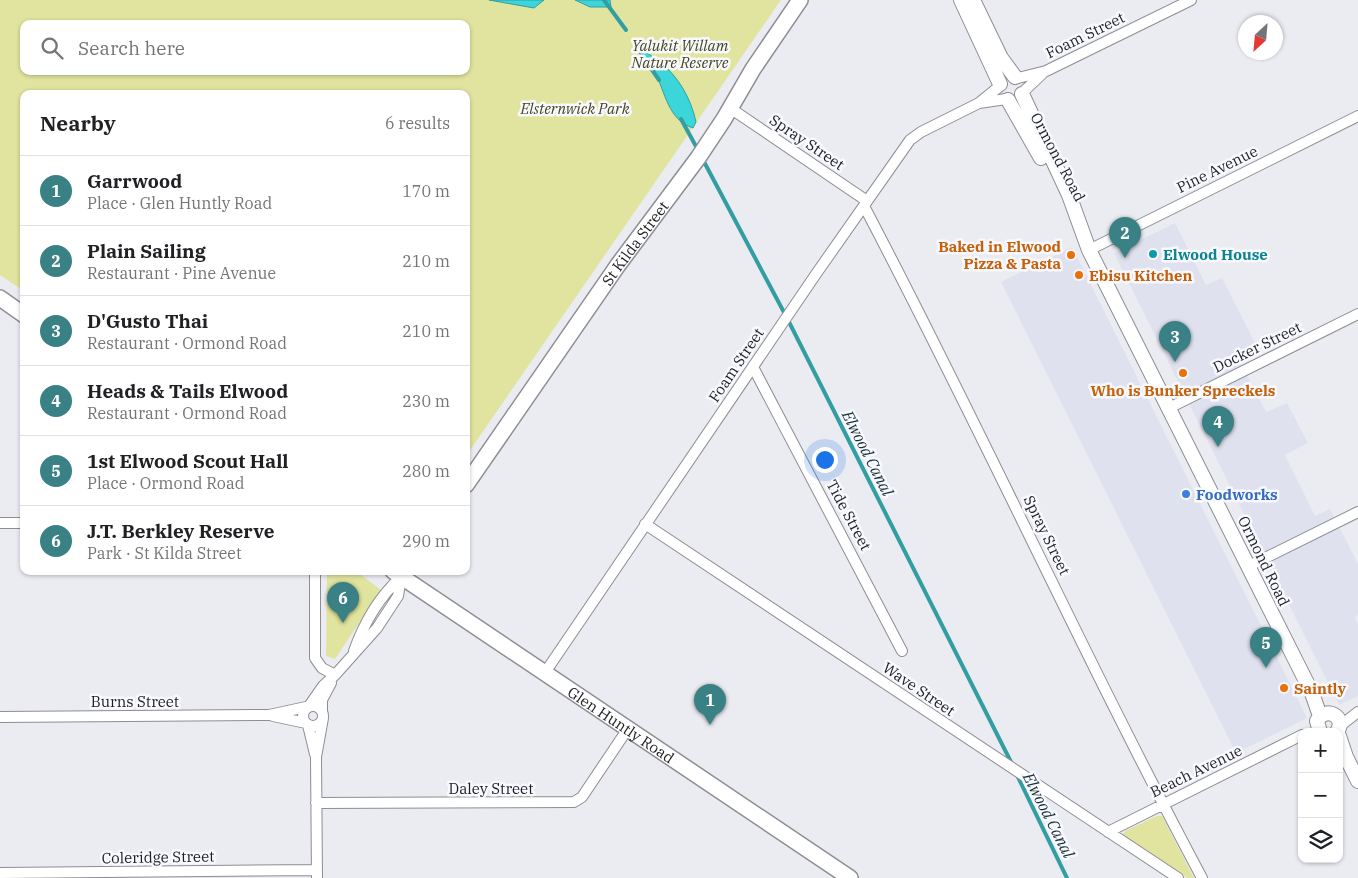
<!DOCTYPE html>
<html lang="en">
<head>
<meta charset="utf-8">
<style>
	body { margin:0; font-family:"IBM Plex Serif",serif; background:#f6f6f6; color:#202124 }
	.controls { position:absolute; right:15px; bottom:15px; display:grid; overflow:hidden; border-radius:10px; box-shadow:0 1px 4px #0004 }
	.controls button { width:45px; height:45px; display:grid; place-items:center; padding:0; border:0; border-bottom:1px solid #e0e0e0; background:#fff; color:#202124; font:25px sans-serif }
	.compass { position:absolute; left:1238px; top:15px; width:45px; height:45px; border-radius:50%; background:#fff; box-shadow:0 1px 4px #0004; rotate:206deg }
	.you { position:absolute; left:824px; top:459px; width:18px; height:18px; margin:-12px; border:4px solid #fff; border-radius:50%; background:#1a73e8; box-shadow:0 0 0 8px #1a73e833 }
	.badge { display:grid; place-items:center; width:32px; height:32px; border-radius:50%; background:#398185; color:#fff; font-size:16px; font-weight:700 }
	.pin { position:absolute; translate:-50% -41px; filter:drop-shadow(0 1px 2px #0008) }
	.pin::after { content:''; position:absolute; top:26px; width:18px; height:15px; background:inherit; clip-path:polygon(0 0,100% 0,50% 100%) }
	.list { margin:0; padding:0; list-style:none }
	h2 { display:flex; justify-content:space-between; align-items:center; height:65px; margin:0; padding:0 20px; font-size:21px }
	h2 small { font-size:16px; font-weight:400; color:#757577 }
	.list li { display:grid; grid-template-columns:32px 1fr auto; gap:15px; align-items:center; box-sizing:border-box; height:70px; padding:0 20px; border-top:1px solid #e0e0e0 }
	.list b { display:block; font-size:19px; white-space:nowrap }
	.list p { margin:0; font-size:16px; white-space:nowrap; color:#757577 }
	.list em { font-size:16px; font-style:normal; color:#757577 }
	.icon { flex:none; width:28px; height:28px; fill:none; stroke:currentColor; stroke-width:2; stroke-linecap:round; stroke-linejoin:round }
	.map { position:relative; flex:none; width:1358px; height:878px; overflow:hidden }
	.search { position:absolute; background:#fff; box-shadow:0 1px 4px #0004; left:20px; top:20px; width:450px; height:55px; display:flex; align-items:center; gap:12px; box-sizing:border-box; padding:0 18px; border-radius:10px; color:#757577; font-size:19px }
	.panel { position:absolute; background:#fff; box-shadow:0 1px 4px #0004; left:20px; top:90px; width:450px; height:485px; border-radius:10px }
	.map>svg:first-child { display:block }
</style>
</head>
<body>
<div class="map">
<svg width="1358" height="878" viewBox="0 0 1358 878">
	<rect width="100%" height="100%" fill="#ebebf2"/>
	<!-- built -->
	<path fill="#e0e1ef" d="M 1175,223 L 1206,285 L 1222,278 L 1256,345 L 1237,356 L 1266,412 L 1287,403 L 1308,443 L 1285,455 L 1315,516 L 1330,509 L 1358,564 L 1358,615 L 1355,617 L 1358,624 L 1358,696 L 1339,705 L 1114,253 Z
		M 1072,247 L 1307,718 L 1236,753 L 1001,282 Z"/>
	<!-- green -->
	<path fill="#e1e49e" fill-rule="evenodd" d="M 0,0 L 781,0 L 466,456 L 466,94 L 24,94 L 24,291 L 0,275 ZM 24,24 L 466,24 L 466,71 L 24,71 Z
		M 327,571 L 356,571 L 381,590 L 335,659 L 326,656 Z
		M 1157,816 L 1162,816 L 1194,878 L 1187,878 L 1123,835 L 1125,831 Z"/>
	<!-- water -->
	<path fill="#3cd5da" stroke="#339ea2" d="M 489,0 L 544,0 L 534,8 Z
		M 575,0 L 610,0 L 611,7 L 590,7 Z
		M 640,47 C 645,53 653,56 659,61 C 678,76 691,98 696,122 L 693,128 C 668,120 665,92 655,72 C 651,63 643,59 639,50 Z"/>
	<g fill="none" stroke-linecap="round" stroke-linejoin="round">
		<!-- stream -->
		<path stroke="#339ea2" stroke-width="4" d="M 604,0 L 626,30
			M 635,44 L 641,53
			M 646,61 L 659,80
			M 681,119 L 698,150
			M 702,158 L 787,318 L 1012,764
			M 1017,775 L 1067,878"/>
		<defs>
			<path id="minor" d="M 1018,78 L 1046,71 L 1191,0
				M 1023,92 L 1043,73
				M 979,103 L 1000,86
				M 730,108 L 867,201
				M 864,206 C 981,428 1084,657 1202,878
				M 1089,250 L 1358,116
				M 753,367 L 902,651
				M 1169,408 L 1358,314
				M 0,523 L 24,523
				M 645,524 L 1178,878
				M 1247,567 L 1358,512
				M 315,571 L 315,658 L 322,668 L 335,675
				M 354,651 C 364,623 379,597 401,577
				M 544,674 L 816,274 L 910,140 L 921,132 L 979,103 L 1006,99
				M303 716a10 10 0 1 1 20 0a10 10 0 1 1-20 0Z
				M 309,706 L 323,686 L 335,675 L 377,628 L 398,596 L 401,577
				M 322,711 L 322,700 L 331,683
				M 273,716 L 306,723
				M 0,717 L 269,715 L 306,707
				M 308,725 L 315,754
				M 1340,726 L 1358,712
				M 316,803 L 574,802 L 582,797 L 627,730
				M 1108,832 L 1302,735
				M 0,873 L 317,870
				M 317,878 L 316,757 L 323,718"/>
			<path id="tertiary" d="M 961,0 L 1000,84
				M 973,0 L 1001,58 L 1015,77
				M 1022,94 L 1069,195 L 1089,250 L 1312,693 L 1320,716
				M 1008,100 L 1041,158
				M 1320,732 L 1317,721 C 1326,705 1347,717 1337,732
				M 1339,736 L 1346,757 L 1358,781"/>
			<g id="secondary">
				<path d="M 0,298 L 24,315"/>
				<path id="s1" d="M 466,485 L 618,265 L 698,158 L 724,119 L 753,69 L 800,0"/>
				<path id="s2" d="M 393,571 L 850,878"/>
			</g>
		</defs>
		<!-- minor casing -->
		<use href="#minor" stroke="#8d8d94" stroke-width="12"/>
		<!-- tertiary casing -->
		<use href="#tertiary" stroke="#8d8d94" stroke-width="16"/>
		<!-- secondary casing -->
		<use href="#secondary" stroke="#8d8d94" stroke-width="18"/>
		<!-- minor -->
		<use href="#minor" stroke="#fff" stroke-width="10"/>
		<!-- tertiary -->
		<use href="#tertiary" stroke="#fff" stroke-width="14"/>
		<!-- secondary -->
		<use href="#secondary" stroke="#fff" stroke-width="15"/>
	</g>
	<!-- markers -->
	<circle fill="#0f9aa8" stroke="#f8f9fe" stroke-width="2" cx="1153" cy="254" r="5"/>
	<g fill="#e8710a" stroke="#f8f9fe" stroke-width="2">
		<circle cx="1071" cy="255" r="5"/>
		<circle cx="1079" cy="275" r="5"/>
		<circle cx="1183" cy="373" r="5"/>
		<circle cx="1284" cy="688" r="5"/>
	</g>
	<circle fill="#3f7fe0" stroke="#f8f9fe" stroke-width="2" cx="1186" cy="494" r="5"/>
	<g text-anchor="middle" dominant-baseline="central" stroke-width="5" stroke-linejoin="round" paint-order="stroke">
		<!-- street labels -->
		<g font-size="15" fill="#1e1e21" stroke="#f8f9fe">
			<text transform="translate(1085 35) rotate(-26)">Foam Street</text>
			<text transform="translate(807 142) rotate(34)">Spray Street</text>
			<text transform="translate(1058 157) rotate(62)">Ormond Road</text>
			<text transform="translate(1217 169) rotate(-26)">Pine Avenue</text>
			<text stroke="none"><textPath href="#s1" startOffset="295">St Kilda Street</textPath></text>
			<text transform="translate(1257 347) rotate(-26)">Docker Street</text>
			<text transform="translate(736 365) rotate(-56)">Foam Street</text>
			<text transform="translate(849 515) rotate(62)">Tide Street</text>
			<text transform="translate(1047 535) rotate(64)">Spray Street</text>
			<text transform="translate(1264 561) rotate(64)">Ormond Road</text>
			<text transform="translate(919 689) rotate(34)">Wave Street</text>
			<text x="135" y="701">Burns Street</text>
			<text stroke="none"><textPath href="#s2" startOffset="275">Glen Huntly Road</textPath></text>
			<text transform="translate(1196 771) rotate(-26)">Beach Avenue</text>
			<text x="491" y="788">Daley Street</text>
			<text transform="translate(158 857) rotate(-1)">Coleridge Street</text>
		</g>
		<!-- park labels -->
		<g font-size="15" font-style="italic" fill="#45461c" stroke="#f8f9fe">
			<text x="680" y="45">Yalukit Willam<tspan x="680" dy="17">Nature Reserve</tspan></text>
			<text x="575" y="108">Elsternwick Park</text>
		</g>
		<!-- food labels -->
		<g font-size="15" font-weight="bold" fill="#c56008" stroke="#f8f9fe" text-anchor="start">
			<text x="1061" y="246" text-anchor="end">Baked in Elwood<tspan x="1061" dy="17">Pizza &amp; Pasta</tspan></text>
			<text x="1089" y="275">Ebisu Kitchen</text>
			<text x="1183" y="390" text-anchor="middle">Who is Bunker Spreckels</text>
			<text x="1294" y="688">Saintly</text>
		</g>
		<!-- culture labels -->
		<g font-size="15" font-weight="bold" fill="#0d838f" stroke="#f8f9fe" text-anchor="start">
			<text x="1163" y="254">Elwood House</text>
		</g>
		<!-- shop labels -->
		<g font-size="15" font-weight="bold" fill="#366cbe" stroke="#f8f9fe" text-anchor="start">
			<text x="1196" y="494">Foodworks</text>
		</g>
		<!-- water labels -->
		<g font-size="16" font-style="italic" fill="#173030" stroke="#f8f9fe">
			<text transform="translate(868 453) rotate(63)">Elwood Canal</text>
			<text transform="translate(1049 815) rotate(63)">Elwood Canal</text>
		</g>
	</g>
</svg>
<div class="controls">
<button>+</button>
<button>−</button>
<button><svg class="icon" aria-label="layers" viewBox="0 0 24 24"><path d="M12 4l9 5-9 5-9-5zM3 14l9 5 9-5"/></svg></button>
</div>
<svg class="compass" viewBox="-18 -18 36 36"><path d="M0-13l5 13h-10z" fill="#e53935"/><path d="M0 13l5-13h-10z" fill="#757577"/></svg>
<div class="you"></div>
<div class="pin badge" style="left:710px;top:725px">1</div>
<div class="pin badge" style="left:1125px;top:258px">2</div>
<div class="pin badge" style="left:1175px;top:362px">3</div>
<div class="pin badge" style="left:1218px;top:447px">4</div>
<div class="pin badge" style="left:1266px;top:668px">5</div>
<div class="pin badge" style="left:343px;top:623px">6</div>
<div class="search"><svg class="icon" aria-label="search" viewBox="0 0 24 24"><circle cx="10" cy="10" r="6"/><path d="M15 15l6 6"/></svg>Search here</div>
<section class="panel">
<h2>Nearby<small>6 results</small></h2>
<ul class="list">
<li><span class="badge">1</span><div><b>Garrwood</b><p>Place · Glen Huntly Road</p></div><em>170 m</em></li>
<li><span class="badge">2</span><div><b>Plain Sailing</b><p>Restaurant · Pine Avenue</p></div><em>210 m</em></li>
<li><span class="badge">3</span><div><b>D'Gusto Thai</b><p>Restaurant · Ormond Road</p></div><em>210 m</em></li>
<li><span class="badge">4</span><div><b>Heads &amp; Tails Elwood</b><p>Restaurant · Ormond Road</p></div><em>230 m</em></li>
<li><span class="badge">5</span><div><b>1st Elwood Scout Hall</b><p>Place · Ormond Road</p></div><em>280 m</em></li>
<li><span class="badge">6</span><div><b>J.T. Berkley Reserve</b><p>Park · St Kilda Street</p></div><em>290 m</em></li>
</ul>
</section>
</div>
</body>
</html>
